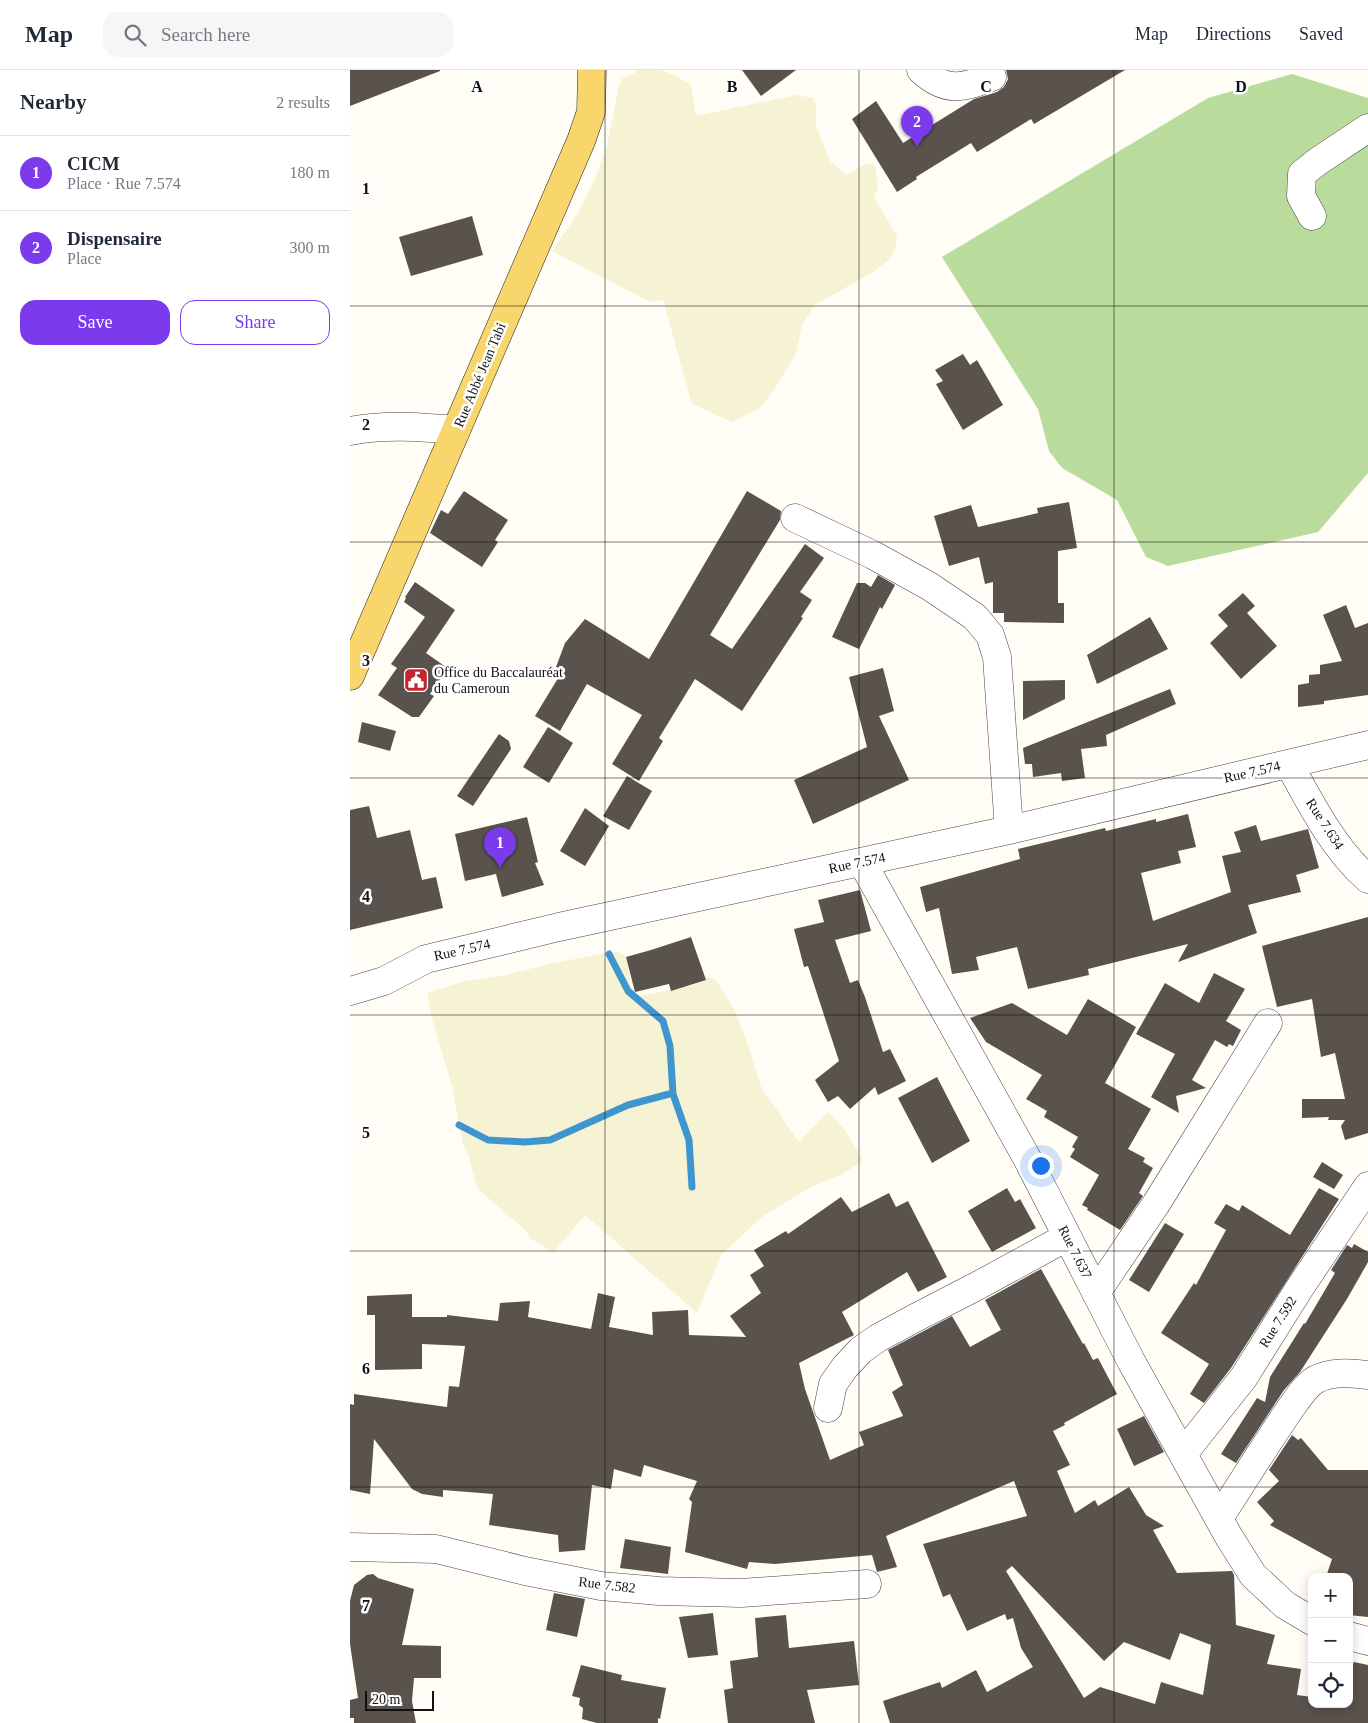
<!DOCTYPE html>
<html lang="en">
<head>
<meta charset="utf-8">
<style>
	body { margin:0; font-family:Georgia,serif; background:#f6f6f7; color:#1f2937 }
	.controls { position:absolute; right:15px; bottom:15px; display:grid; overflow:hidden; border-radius:10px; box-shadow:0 2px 12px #0003 }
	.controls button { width:45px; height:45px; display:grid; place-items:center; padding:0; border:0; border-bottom:1px solid #e0e1e3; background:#fff; color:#1f2937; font:25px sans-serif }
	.scale { position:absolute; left:15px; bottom:12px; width:69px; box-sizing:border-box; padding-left:5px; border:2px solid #111; border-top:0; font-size:14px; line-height:18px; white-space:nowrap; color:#111; -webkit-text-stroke:4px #fff; paint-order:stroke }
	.you { position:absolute; left:690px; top:1095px; width:18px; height:18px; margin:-12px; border:4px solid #fff; border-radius:50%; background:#1a73e8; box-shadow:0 0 0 8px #1a73e833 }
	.badge { display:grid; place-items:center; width:32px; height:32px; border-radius:50%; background:#7c3aed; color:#fff; font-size:16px; font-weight:700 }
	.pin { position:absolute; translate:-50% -41px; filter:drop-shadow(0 1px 2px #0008) }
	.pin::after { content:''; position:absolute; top:26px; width:18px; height:15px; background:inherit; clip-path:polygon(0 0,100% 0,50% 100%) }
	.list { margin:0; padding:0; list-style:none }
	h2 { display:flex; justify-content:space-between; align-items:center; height:65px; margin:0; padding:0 20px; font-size:21px }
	h2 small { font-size:16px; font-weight:400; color:#747a83 }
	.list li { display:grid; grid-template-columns:32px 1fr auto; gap:15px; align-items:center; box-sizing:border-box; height:75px; padding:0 20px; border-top:1px solid #e0e1e3 }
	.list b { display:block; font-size:19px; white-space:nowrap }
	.list p { margin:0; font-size:16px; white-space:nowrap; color:#747a83 }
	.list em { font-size:16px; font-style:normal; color:#747a83 }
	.actions { display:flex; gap:10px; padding:15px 20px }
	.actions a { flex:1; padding:11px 0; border:1px solid #7c3aed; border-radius:15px; text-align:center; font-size:18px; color:#7c3aed }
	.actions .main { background:#7c3aed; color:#fff }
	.icon { flex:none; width:28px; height:28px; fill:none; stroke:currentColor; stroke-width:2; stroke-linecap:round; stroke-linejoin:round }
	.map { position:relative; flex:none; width:1018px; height:1653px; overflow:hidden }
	header { display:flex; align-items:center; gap:30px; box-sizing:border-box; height:70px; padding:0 25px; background:#fff; border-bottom:1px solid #e0e1e3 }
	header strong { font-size:24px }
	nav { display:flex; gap:28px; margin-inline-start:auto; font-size:18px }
	.search { width:350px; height:45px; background:#f6f6f7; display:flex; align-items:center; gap:12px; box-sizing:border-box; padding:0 18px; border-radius:15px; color:#747a83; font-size:19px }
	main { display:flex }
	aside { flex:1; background:#fff }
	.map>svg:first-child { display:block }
</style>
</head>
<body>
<header>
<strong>Map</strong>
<div class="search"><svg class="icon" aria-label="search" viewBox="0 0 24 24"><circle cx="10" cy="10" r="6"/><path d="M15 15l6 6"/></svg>Search here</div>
<nav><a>Map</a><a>Directions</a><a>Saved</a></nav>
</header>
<main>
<aside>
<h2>Nearby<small>2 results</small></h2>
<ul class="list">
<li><span class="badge">1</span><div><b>CICM</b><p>Place · Rue 7.574</p></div><em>180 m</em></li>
<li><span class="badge">2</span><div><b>Dispensaire</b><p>Place</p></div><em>300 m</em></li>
</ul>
<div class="actions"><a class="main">Save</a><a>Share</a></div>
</aside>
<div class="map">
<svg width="1018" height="1653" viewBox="0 0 1018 1653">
	<rect width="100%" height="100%" fill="#fffdf5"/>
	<!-- farmland -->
	<path fill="#f6f3d4" d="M 290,0 L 311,0 L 322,4 L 341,15 L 346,46 L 446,25 L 463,28 L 466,34 L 466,55 L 480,91 L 496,105 L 518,93 L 523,94 L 526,99 L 528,120 L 524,127 L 547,166 L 545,179 L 541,188 L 525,201 L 465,235 L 452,255 L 446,284 L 422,323 L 410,338 L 382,352 L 342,334 L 313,230 L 300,232 L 202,181 L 228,143 L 244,111 L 257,76 L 269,15 L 272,9 Z
		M 268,881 L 276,887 L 283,927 L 344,915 L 355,906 L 366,910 L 384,939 L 398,975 L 411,1017 L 449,1072 L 478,1042 L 495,1060 L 513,1090 L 491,1105 L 459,1118 L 412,1147 L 371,1185 L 347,1243 L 235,1145 L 203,1183 L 192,1175 L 181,1169 L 175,1160 L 129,1120 L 125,1111 L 118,1083 L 113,1075 L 102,1016 L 82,949 L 77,923 L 115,911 L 156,905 L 199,894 Z"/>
	<!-- forest -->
	<path fill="#b9dc9c" d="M 942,4 L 1018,28 L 1018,403 L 968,462 L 818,496 L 796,487 L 767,430 L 712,398 L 699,381 L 688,339 L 592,187 L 858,28 Z"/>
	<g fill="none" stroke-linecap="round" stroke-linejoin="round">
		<!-- stream -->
		<path stroke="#3f96cf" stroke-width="7" d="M 259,884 L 278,921 L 313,951 L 320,976 L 323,1024 L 339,1070 L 342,1117
			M 109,1055 L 138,1070 L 175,1072 L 200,1070 L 278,1035 L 323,1023"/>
	</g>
	<!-- building -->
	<path fill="#5a524d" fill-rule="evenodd" d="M 0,0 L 90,0 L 90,1 L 0,36 Z
		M 392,0 L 446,0 L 411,26 Z
		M 656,0 L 775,0 L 684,54 L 681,49 L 627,82 L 621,73 L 566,107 L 567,109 L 547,122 L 502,49 L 526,31 L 553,73 L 624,29 L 647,22 L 654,17 L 658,9 Z
		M 122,146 L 133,185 L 61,206 L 49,167 Z
		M 613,284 L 620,295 L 627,290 L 653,335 L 613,360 L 586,314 L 593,311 L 585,300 Z
		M 114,421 L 158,450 L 145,470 L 148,472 L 132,497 L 80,463 L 91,440 L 98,444 Z
		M 397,421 L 431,441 L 430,450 L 360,565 L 382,579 L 455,474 L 474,488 L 450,522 L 462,530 L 451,547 L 453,548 L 392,641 L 345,609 L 309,668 L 313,671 L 289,711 L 262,694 L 292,645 L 237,614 L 210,661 L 185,646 L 213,600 L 206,597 L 215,573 L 235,549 L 299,589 Z
		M 719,432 L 727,478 L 708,481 L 708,533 L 714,533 L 714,553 L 654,552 L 654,543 L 643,543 L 643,512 L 635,514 L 629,487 L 599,496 L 584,446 L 621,435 L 628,457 L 688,443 L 687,438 Z
		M 528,505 L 545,515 L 532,539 L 530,537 L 509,579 L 482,567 L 507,513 L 515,513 L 521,517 Z
		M 65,512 L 105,540 L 76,583 L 96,597 L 92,602 L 94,604 L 80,624 L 84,626 L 69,647 L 62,647 L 28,625 L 47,598 L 41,594 L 75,547 L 54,532 L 56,528 L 55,527 Z
		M 893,523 L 905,536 L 897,543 L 927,576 L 891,609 L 860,573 L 878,556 L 868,545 Z
		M 996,535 L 1005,558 L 1018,553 L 1018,625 L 974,631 L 974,634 L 948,637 L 948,615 L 959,613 L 959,605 L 970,604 L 970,595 L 992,591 L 973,545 Z
		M 800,547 L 818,579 L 747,614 L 737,585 Z
		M 533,598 L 544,641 L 529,646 L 559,710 L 463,754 L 444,710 L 517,677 L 499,607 Z
		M 715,610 L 715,629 L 673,650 L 673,611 Z
		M 820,619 L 826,634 L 756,665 L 757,676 L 731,679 L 735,708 L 712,711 L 711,703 L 683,707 L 682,694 L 675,694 L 673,678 Z
		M 12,652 L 46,661 L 40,681 L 8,672 Z
		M 198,657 L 223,673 L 199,713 L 173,697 Z
		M 149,664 L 159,671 L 161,679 L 123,736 L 107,726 Z
		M 277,706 L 302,721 L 279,760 L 253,746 Z
		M 19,736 L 27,768 L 60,760 L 72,810 L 86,807 L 93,838 L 0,860 L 0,740 Z
		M 235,738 L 259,756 L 235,796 L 210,781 Z
		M 838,744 L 846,777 L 828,781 L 831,793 L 791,803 L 803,851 L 881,822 L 872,786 L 891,782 L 884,762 L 906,755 L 911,771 L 958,759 L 969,798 L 946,805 L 951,822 L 898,835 L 907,863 L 828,892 L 838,874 L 738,899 L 739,905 L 678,919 L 667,877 L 626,887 L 629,900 L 602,904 L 589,838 L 576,842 L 570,817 L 670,789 L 668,779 L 755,758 L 756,761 L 806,749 L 806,752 Z
		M 177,747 L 188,792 L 185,793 L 194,815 L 152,827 L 146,804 L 115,811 L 105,764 Z
		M 510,820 L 521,861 L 485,870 L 500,913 L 508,910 L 515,927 L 533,982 L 540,979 L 556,1011 L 528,1025 L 525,1017 L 500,1039 L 488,1026 L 478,1032 L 465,1010 L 489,991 L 458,896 L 454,897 L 444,859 L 474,852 L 468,830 Z
		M 1018,847 L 1018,1063 L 995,1070 L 991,1056 L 995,1050 L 978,1050 L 979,1047 L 952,1048 L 952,1029 L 995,1029 L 985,983 L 971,987 L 962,929 L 927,937 L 912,876 Z
		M 341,867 L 356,910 L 321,921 L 319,914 L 285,922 L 276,887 L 301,880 Z
		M 864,903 L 895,919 L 876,951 L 891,960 L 883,976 L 879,974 L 877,977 L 865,970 L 842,1010 L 856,1018 L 826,1026 L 829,1043 L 801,1027 L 825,984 L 786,964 L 815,913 L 849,933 Z
		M 738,929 L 786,957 L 755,1013 L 801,1039 L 778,1079 L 795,1088 L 793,1092 L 803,1098 L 789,1123 L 793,1126 L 770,1160 L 737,1140 L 738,1138 L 732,1135 L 749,1105 L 720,1087 L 725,1079 L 722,1077 L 728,1067 L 694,1047 L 697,1041 L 676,1029 L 692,1005 L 636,972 L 620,948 L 662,933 L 717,965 Z
		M 587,1007 L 620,1071 L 582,1093 L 548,1028 Z
		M 972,1092 L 993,1105 L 984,1119 L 963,1107 Z
		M 657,1118 L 665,1132 L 670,1129 L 686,1158 L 642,1182 L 618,1141 Z
		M 969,1118 L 989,1129 L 881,1298 L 854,1333 L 840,1324 L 859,1294 L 811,1263 L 844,1213 L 846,1215 L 876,1160 L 864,1153 L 876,1134 L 889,1141 L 892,1135 L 940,1165 Z
		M 539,1123 L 546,1137 L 558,1131 L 597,1207 L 568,1222 L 557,1202 L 492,1242 L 504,1265 L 449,1293 L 455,1319 L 480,1390 L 514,1375 L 509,1362 L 553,1346 L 542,1322 L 553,1315 L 538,1280 L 602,1246 L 620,1277 L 651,1260 L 635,1230 L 691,1199 L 733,1274 L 734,1273 L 743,1290 L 748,1288 L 767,1324 L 714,1353 L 715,1355 L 703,1361 L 720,1395 L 707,1401 L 725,1443 L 745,1430 L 748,1436 L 779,1417 L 796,1445 L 814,1456 L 803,1460 L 827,1503 L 882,1501 L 884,1505 L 886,1555 L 925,1565 L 917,1594 L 951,1599 L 947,1625 L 962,1627 L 962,1634 L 999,1634 L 999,1601 L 1004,1592 L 1018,1595 L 1018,1653 L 540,1653 L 533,1631 L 590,1612 L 592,1618 L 626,1600 L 637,1622 L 683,1597 L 671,1578 L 663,1548 L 657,1550 L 655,1544 L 617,1561 L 600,1524 L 593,1527 L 573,1474 L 677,1446 L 664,1411 L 536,1466 L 547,1497 L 527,1502 L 522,1485 L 425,1494 L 399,1492 L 397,1499 L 335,1482 L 342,1432 L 339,1429 L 347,1411 L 294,1395 L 291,1407 L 264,1399 L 261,1419 L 242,1415 L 235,1480 L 209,1482 L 208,1465 L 139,1455 L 143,1424 L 93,1420 L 93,1427 L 72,1424 L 62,1419 L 24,1369 L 20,1424 L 0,1420 L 0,1334 L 4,1335 L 4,1324 L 97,1337 L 99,1316 L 109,1317 L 115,1276 L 72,1274 L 72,1299 L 25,1300 L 25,1245 L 17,1245 L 17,1226 L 62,1224 L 62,1247 L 97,1247 L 97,1245 L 148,1251 L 150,1233 L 180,1231 L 178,1247 L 241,1259 L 248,1223 L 265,1227 L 259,1257 L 303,1265 L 302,1242 L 338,1240 L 339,1265 L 396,1267 L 380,1246 L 411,1223 L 400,1205 L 414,1196 L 404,1180 L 436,1161 L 438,1164 L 491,1127 L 502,1142 ZM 662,1496 L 754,1591 L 774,1572 L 820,1590 L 830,1563 L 861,1575 L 853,1625 L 811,1612 L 805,1634 L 750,1617 L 734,1628 L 656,1501 Z
		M 815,1153 L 834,1164 L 799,1222 L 779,1210 Z
		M 1004,1174 L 1018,1182 L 1018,1192 L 997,1229 L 950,1302 L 934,1320 L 886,1393 L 871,1384 L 907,1328 L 915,1332 L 920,1307 L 954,1253 L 955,1254 L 985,1203 L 981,1200 L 997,1175 L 1002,1178 Z
		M 794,1346 L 814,1382 L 784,1396 L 767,1359 Z
		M 942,1365 L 948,1370 L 951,1368 L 978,1400 L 1018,1400 L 1018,1547 L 999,1545 L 999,1507 L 976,1507 L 982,1489 L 920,1455 L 924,1451 L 907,1432 L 929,1411 L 919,1400 Z
		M 275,1469 L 321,1477 L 318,1504 L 270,1498 Z
		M 23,1504 L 28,1508 L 64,1519 L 52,1575 L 91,1576 L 91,1608 L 64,1608 L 62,1631 L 66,1653 L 4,1653 L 4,1648 L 0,1648 L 0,1630 L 8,1628 L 0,1574 L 0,1531 L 4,1515 L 17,1505 Z
		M 204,1523 L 235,1529 L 227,1567 L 196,1560 Z
		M 363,1543 L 368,1585 L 338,1588 L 329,1547 Z
		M 436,1545 L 439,1578 L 504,1571 L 509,1615 L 457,1620 L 465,1653 L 378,1653 L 374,1620 L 383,1618 L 380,1591 L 408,1587 L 405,1548 Z
		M 231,1595 L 272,1605 L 271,1610 L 316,1618 L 310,1649 L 308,1648 L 308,1653 L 247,1653 L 232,1649 L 233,1638 L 229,1635 L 230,1628 L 222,1626 Z"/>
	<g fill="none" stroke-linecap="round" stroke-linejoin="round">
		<defs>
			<path id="minor" d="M 571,0 C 596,23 613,18 642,7
				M 962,146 L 951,126 L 952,104 L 967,92 L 1018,58
				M 0,361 C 34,354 71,357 106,360
				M 445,448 L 523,485 L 579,516 L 625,547 L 640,565 L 647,587 L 659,760
				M 939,694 C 961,734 983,778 1018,809
				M 512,792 L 678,1090 L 781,1291 L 879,1467 L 903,1505 L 935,1535 L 962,1551
				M 0,921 L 34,911 L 76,889 L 209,857 L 659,760 L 1018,675
				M 746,1223 L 806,1134 L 918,953
				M 478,1338 L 483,1314 L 495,1297 L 511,1280 L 528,1268 L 565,1248 L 627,1216 L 717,1167
				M 833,1384 L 894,1307 L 949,1219 L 1018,1116
				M 869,1448 C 892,1413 914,1377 938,1342 C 946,1331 954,1317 965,1310 C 981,1301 1001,1303 1018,1305
				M 0,1477 L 86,1479 L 175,1501 L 251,1516 L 309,1521 L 391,1523 L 517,1514
				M 999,1566 L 1018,1571"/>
			<path id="major" d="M 0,606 L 231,71 L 241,42 L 242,0"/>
		</defs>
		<!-- minor casing -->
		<use href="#minor" stroke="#444" stroke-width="29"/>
		<!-- major casing -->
		<use href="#major" stroke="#222" stroke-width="29"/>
		<!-- minor -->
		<use href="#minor" stroke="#fff" stroke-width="28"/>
		<!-- major -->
		<use href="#major" stroke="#f9d66b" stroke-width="28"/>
	</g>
	<!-- grid -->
	<path fill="none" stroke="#111" stroke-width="1" stroke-opacity="0.55" d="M 255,0 L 255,1653M 509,0 L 509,1653M 764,0 L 764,1653M 0,236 L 1018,236M 0,472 L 1018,472M 0,708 L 1018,708M 0,945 L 1018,945M 0,1181 L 1018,1181M 0,1417 L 1018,1417"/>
	<!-- icons -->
	<defs>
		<symbol id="civic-square" viewBox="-11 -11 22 22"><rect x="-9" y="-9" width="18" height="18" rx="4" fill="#c4262e" stroke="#fff"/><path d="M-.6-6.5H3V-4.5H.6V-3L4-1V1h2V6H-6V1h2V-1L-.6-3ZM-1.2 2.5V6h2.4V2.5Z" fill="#fff"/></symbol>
	</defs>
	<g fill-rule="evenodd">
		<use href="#civic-square" x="52" y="596" width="28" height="28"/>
	</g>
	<g text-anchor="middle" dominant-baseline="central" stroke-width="5" stroke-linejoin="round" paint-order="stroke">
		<!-- street labels -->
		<g font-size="14" fill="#111" stroke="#fff">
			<text transform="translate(130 305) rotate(-67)">Rue Abbé Jean Tabi</text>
			<text transform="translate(902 702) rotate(-13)">Rue 7.574</text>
			<text transform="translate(975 754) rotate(57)">Rue 7.634</text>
			<text transform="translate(507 793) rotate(-12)">Rue 7.574</text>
			<text transform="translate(112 880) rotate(-13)">Rue 7.574</text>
			<text transform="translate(725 1182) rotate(63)">Rue 7.637</text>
			<text transform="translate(928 1252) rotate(-58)">Rue 7.592</text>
			<text transform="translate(257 1515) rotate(7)">Rue 7.582</text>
		</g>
		<!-- poi labels -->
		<g font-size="14" fill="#111" stroke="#fff" text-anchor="start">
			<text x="84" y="602">Office du Baccalauréat<tspan x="84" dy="16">du Cameroun</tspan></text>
		</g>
	</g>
	<g font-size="16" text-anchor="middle" font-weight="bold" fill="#111" stroke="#fff" stroke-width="5" stroke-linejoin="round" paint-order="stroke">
		<text x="127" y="22">A</text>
		<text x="382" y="22">B</text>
		<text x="636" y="22">C</text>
		<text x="891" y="22">D</text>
		<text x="16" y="124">1</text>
		<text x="16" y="360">2</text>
		<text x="16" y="596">3</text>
		<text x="16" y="832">4</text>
		<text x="16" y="1068">5</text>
		<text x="16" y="1304">6</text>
		<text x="16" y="1541">7</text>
	</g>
</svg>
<div class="controls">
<button>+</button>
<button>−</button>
<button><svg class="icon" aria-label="locate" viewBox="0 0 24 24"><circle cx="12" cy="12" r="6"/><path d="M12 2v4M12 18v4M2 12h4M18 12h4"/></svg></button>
</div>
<div class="scale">20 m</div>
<div class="you"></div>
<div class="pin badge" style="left:150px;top:798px">1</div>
<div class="pin badge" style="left:567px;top:77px">2</div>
</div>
</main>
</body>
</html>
